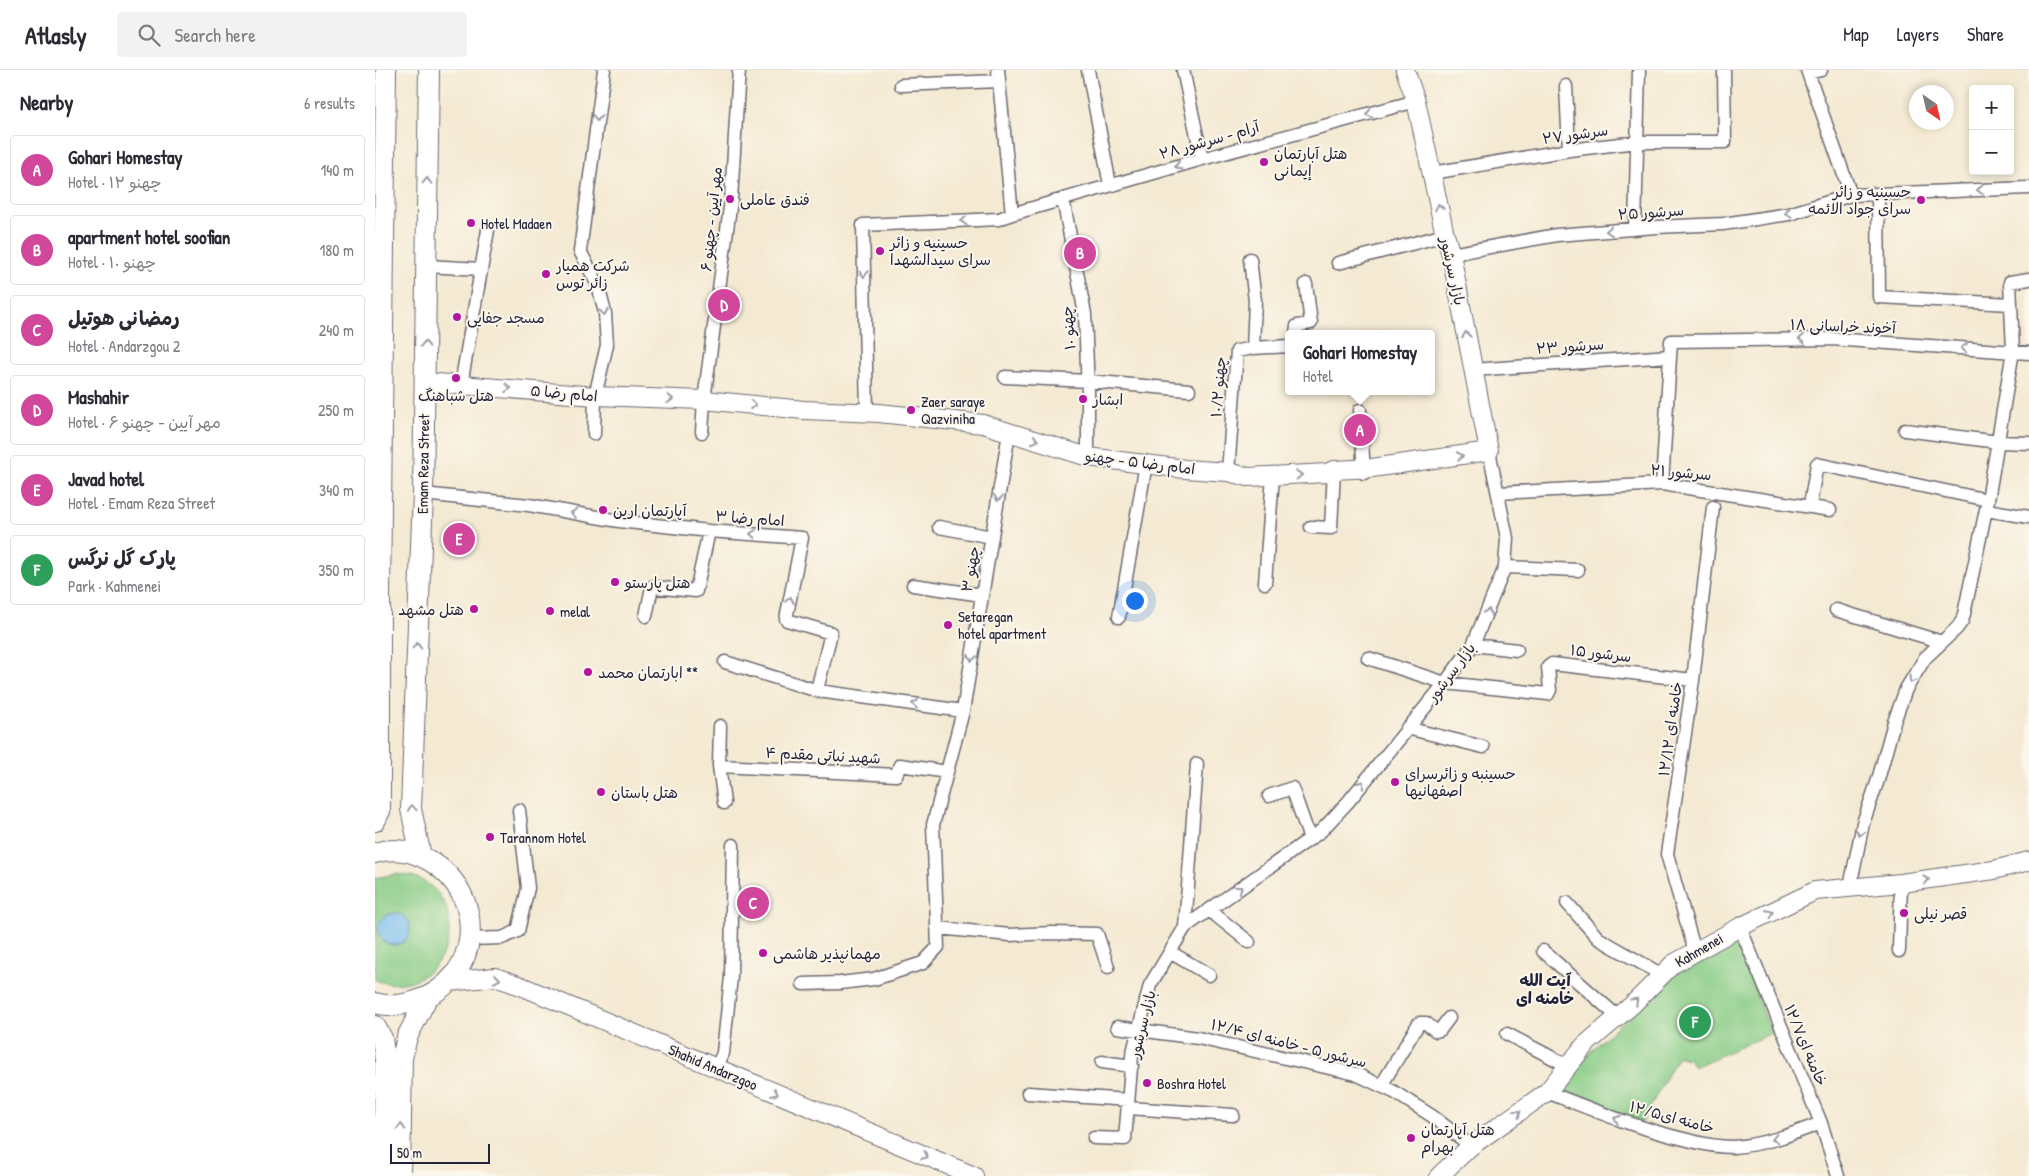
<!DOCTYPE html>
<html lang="en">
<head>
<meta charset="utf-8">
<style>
	body { margin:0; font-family:"Patrick Hand","Playpen Sans Arabic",sans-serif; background:#f2f2f3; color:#2b2b33 }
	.controls { position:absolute; right:15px; top:15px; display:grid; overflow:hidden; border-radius:5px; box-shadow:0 2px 8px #0003 }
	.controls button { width:45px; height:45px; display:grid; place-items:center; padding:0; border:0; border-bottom:1px solid #e1e1e2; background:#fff; color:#2b2b33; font:25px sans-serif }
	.compass { position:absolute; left:1534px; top:15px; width:45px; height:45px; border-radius:50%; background:#fff; box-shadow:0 2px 8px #0003; rotate:146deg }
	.scale { position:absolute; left:15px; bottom:12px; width:100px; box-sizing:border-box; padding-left:5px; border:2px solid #22223b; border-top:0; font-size:14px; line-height:18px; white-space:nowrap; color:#22223b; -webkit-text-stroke:4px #fbf7ec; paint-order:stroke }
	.you { position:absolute; left:759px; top:530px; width:18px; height:18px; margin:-12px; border:4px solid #fff; border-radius:50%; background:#1a73e8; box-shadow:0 0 0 8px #1a73e833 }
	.badge { display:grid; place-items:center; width:32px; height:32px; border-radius:50%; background:#b45309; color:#fff; font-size:16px; font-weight:700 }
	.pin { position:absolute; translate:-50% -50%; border:2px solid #fff; box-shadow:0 1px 5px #0006 }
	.popup { position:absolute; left:910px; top:260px; width:150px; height:65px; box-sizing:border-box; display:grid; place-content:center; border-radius:5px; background:#fff; filter:drop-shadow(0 1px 4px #0005); font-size:16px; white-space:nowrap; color:#7c7c81 }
	.popup b { font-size:19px; color:#2b2b33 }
	.popup::after { content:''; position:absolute; left:50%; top:100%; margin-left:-10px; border:10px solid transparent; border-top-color:#fff }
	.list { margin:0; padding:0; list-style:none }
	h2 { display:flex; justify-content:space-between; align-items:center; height:65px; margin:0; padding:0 20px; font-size:21px }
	h2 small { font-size:16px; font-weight:400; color:#7c7c81 }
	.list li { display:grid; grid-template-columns:32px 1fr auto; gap:15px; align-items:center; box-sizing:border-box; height:70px; margin:0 10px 10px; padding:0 10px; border:1px solid #e1e1e2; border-radius:5px }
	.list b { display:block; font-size:19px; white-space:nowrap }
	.list p { margin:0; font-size:16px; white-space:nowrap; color:#7c7c81 }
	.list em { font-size:16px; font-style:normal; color:#7c7c81 }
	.icon { flex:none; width:28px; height:28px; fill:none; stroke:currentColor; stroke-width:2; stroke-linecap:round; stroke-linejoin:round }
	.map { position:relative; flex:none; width:1654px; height:1106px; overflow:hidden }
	header { display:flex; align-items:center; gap:30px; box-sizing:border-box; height:70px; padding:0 25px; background:#fff; border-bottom:1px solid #e1e1e2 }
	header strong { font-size:24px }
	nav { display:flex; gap:28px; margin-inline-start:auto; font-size:18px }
	.search { width:350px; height:45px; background:#f2f2f3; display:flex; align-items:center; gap:12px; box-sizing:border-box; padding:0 18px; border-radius:5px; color:#7c7c81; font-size:19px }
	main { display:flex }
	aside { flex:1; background:#fff }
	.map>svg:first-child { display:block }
</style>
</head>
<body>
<header>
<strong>Atlasly</strong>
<div class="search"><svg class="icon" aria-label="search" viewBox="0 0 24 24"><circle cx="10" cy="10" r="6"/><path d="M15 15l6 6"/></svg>Search here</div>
<nav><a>Map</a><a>Layers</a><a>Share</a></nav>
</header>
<main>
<aside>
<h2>Nearby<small>6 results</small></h2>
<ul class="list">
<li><span class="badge" style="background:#d1479c">A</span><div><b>Gohari Homestay</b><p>Hotel · چهنو ۱۲</p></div><em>140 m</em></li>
<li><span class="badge" style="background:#d1479c">B</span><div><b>apartment hotel soofian</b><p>Hotel · چهنو ۱۰</p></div><em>180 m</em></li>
<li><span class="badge" style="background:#d1479c">C</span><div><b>رمضانی هوتیل</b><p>Hotel · Andarzgou 2</p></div><em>240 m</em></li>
<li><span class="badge" style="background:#d1479c">D</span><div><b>Mashahir</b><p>Hotel · مهر آیین - چهنو ۶</p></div><em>250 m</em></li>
<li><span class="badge" style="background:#d1479c">E</span><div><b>Javad hotel</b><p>Hotel · Emam Reza Street</p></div><em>340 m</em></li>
<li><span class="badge" style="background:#2e9e5b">F</span><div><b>پارک گل نرگس</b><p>Park · Kahmenei</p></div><em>350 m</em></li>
</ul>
</aside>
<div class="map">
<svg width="1654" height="1106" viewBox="0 0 1654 1106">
	<rect width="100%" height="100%" fill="#fbf7ec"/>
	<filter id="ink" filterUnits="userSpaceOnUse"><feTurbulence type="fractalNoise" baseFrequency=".02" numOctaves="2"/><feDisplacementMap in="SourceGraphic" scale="10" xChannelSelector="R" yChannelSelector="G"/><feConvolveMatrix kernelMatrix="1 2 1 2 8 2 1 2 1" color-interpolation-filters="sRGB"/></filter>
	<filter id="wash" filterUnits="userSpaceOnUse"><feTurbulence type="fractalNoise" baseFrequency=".0096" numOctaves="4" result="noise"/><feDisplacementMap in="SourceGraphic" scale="20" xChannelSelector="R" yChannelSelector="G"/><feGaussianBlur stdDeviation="1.12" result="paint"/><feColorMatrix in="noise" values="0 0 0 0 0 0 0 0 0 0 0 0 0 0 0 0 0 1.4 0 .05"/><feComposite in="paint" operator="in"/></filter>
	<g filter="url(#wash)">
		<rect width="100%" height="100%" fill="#f4e9d2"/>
		<!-- green -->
		<path fill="#87cb84" stroke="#547660" d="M 21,804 C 27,805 34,805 40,807 C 106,834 69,934 0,910 L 0,808 Z
			M 1359,870 L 1397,963 L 1319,997 L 1315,990 L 1303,986 L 1267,1052 L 1183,1021 L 1217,980 L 1301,901 Z"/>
		<!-- water -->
		<path fill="#77bced" stroke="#4c6f94" d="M3 859a16 16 0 1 1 32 0a16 16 0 1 1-32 0Z"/>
	</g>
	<g filter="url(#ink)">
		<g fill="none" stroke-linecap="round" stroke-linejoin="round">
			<defs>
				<path id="street" d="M 623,0 L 637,144
					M 713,0 L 735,115
					M 808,0 L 827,89
					M 1432,0 L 1476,125
					M 1433,3 L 1446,0
					M 526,15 L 624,11
					M 1191,16 L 1194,80
					M 1057,103 L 1194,80 L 1262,72 L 1350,72 L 1349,0
					M 1503,124 L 1504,227 L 1636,234
					M 688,129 L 710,244 L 713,322 L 713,387
					M 1260,159 L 1264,0
					M 1076,184 L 1182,165 L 1281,157 L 1348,154 L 1414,144 L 1476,125 L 1654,118
					M 963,193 L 1070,165
					M 51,196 L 106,199
					M 921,264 L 922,256 L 936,253 L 931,214
					M 878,278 L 914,276
					M 1097,300 L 1295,286
					M 630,307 L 713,311 L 814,320
					M 86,315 L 113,160
					M 985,340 L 989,403
					M 492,343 L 488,155 L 624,149 L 637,144 L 827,89 L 1041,31
					M 1530,360 L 1623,372 L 1654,373
					M 327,362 L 329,330 L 356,130 L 364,0
					M 219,364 L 220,326 L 232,275 L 230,243 L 223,215 L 205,181 L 229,0
					M 853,402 L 862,281 L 878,278 L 880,231 L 875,189
					M 1287,414 L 1296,271 L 1457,269 L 1654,283
					M 1123,423 L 1287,414 L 1455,440
					M 48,424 L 154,435 L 244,451 L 334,461 L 427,468 L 411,549 L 412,550 L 456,563 L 442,620
					M 1435,435 L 1442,394 L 1613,430
					M 1611,440 L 1654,447
					M 564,457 L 617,467
					M 936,457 L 956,458 L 959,400
					M 1130,497 L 1203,500
					M 890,513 L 898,406
					M 538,515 L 607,525
					M 1461,540 L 1567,572
					M 271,546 L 277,517 L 321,521 L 334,461
					M 744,547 L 771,394
					M 1098,575 L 1142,580
					M 993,588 L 1070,613 L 1173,624 L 1175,620 L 1173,597 L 1177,594 L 1318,610
					M 350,592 L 443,621 L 588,641
					M 345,656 L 344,696 L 349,733
					M 1032,658 L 1108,677
					M 344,696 L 521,705 L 525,695 L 572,702
					M 894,726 L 917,718 L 935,769
					M 1475,817 L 1488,753 L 1503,710 L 1519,652 L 1531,619 L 1550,588 L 1582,558 L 1587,551 L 1589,544 L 1613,430 L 1638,281 L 1635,212 L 1654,209
					M 1192,833 L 1223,868 L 1287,905
					M 834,840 L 874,872
					M 810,857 L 822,694
					M 1365,857 L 1446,1053 L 1463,1106
					M 563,858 L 635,865 L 677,863 L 722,864 L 733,897
					M 95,869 L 127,868 L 143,861 L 153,818 L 144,740
					M 1168,881 L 1243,947
					M 1524,881 L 1526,813
					M 795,882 L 834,905
					M 1320,882 L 1292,784 L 1318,610 L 1338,437
					M 428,914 L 465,913 L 499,909 L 548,893 L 563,877 L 558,755 L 588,641 L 634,363
					M 742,957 L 823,968 L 981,1004 L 1019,1022 L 1057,1046 L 1096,1076
					M 1132,964 L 1193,996
					M 727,992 L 757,996
					M 341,999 L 348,983 L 356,907 L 358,775
					M 1006,1016 L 1044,953 L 1051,953 L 1061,961 L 1065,960 L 1074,948
					M 1172,1022 C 1218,1040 1264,1059 1313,1070 C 1327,1074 1343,1077 1358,1077 C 1388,1075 1418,1064 1446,1053
					M 653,1023 L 753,1030
					M 753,1038 L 858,1045
					M 719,1068 L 750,1069 L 757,986 L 775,915 L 810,857 L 946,761 L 973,732 L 1070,613 L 1098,575 L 1130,497 L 1132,468 L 1114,381"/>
				<path id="secondary" d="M 50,312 L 220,326 L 329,330 L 429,340 L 504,343 L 608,354 L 713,387 L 810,399 L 853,402 L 873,407 L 952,403 L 959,400 L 997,398 L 1114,381 L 1076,184 L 1070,165 L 1041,31 L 1030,0
					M 74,912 L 120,907 L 146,916 L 599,1106
					M 1064,1106 L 1096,1076 L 1172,1022 L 1210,975 L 1257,935 L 1298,894 L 1365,857 L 1440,821 L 1526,813 L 1619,800 L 1654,791"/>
				<path id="primary" d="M 0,751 L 5,741 L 5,527 L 11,0
					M 0,783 C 19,777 38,781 55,791 C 113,825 107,910 41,931 C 28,935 14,937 0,933
					M 46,786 L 36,739 L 48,424 L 54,0
					M 0,956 L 7,968 L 10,990 L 8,1106
					M 25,1106 L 27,988 L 32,967 L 52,928"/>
			</defs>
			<!-- street casing -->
			<use href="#street" stroke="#6c6870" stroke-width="15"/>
			<!-- secondary casing -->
			<use href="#secondary" stroke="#6c6870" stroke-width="20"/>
			<!-- primary casing -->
			<use href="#primary" stroke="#6c6870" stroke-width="22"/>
			<!-- street -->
			<use href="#street" stroke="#fff" stroke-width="12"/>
			<!-- secondary -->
			<use href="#secondary" stroke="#fff" stroke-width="18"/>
			<!-- primary -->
			<use href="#primary" stroke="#fff" stroke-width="20"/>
		</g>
		<!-- one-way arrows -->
		<defs><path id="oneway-chevron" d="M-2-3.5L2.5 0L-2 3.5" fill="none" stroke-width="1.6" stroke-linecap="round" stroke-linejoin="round" transform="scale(1.25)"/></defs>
		<g stroke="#9c9ca7">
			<use href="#oneway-chevron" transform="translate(994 44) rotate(165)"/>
			<use href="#oneway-chevron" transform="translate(222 48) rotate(97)"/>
			<use href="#oneway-chevron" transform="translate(803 96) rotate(164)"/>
			<use href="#oneway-chevron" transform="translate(52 111) rotate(-89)"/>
			<use href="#oneway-chevron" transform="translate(1605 120) rotate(178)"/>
			<use href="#oneway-chevron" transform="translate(1064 137) rotate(-102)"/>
			<use href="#oneway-chevron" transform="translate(1413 143) rotate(167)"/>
			<use href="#oneway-chevron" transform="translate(589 151) rotate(177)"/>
			<use href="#oneway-chevron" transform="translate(1234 161) rotate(175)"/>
			<use href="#oneway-chevron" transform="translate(489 204) rotate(89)"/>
			<use href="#oneway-chevron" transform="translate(229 242) rotate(81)"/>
			<use href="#oneway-chevron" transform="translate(1091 265) rotate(-100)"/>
			<use href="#oneway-chevron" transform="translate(1427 269) rotate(179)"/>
			<use href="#oneway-chevron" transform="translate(50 274) rotate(-89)"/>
			<use href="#oneway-chevron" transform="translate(1589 278) rotate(-176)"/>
			<use href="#oneway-chevron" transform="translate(133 318) rotate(4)"/>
			<use href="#oneway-chevron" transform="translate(295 329) rotate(2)"/>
			<use href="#oneway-chevron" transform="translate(378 335) rotate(6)"/>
			<use href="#oneway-chevron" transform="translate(660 370) rotate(17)"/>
			<use href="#oneway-chevron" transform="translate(1085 386) rotate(-9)"/>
			<use href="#oneway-chevron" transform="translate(924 405) rotate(-3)"/>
			<use href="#oneway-chevron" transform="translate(623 428) rotate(99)"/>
			<use href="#oneway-chevron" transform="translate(199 443) rotate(-172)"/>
			<use href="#oneway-chevron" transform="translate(378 464) rotate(-176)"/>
			<use href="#oneway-chevron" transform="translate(415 530) rotate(-79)"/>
			<use href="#oneway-chevron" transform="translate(1113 542) rotate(-67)"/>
			<use href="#oneway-chevron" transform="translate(42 576) rotate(-88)"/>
			<use href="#oneway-chevron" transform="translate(597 588) rotate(99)"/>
			<use href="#oneway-chevron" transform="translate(1537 610) rotate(121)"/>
			<use href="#oneway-chevron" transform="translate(540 634) rotate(-172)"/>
			<use href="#oneway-chevron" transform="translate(986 714) rotate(-52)"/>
			<use href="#oneway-chevron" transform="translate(37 738) rotate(-94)"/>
			<use href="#oneway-chevron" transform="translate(1485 763) rotate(101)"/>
			<use href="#oneway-chevron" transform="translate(1551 810) rotate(-8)"/>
			<use href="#oneway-chevron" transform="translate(864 819) rotate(-35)"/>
			<use href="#oneway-chevron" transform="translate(1395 843) rotate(-26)"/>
			<use href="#oneway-chevron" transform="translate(122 909) rotate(10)"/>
			<use href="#oneway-chevron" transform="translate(1260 931) rotate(-44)"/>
			<use href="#oneway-chevron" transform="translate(400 1023) rotate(23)"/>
			<use href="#oneway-chevron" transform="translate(1143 1043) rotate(-36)"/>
			<use href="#oneway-chevron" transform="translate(1242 1049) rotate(-160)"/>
			<use href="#oneway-chevron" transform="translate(26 1057) rotate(-89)"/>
			<use href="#oneway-chevron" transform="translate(1400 1069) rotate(166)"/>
			<use href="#oneway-chevron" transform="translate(550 1086) rotate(23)"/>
		</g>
	</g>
	<!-- markers -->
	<g fill="#b5179e" stroke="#fbf7ec" stroke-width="2">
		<circle cx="889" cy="92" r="5"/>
		<circle cx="355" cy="129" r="5"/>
		<circle cx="1546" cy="130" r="5"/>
		<circle cx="96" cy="153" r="5"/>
		<circle cx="505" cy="181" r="5"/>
		<circle cx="171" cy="204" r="5"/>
		<circle cx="82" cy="247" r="5"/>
		<circle cx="81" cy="308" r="5"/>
		<circle cx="708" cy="329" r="5"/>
		<circle cx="536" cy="340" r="5"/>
		<circle cx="228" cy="440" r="5"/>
		<circle cx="240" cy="512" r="5"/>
		<circle cx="99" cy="539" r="5"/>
		<circle cx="175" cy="541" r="5"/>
		<circle cx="573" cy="555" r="5"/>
		<circle cx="213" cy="602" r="5"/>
		<circle cx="1020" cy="712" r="5"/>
		<circle cx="226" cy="722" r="5"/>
		<circle cx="115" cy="767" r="5"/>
		<circle cx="1529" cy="843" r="5"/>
		<circle cx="388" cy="883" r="5"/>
		<circle cx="772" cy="1013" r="5"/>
		<circle cx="1036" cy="1068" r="5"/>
	</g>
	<g text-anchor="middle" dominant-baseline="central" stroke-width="4" stroke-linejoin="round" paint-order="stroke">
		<!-- street labels -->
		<g font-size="15" fill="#22223b" stroke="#fbf7ec">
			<text transform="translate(1200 64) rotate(-8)">سرشور ۲۷</text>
			<text transform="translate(834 70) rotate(-16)">آرام - سرشور ۲۸</text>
			<text transform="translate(1276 142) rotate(-4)">سرشور ۲۵</text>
			<text transform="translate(336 149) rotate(-84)">مهر آیین - چهنو ۶</text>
			<text transform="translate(1078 201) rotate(78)">بازار سرشور</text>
			<text transform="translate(1468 256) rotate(2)">آخوند خراسانی ۱۸</text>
			<text transform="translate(693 258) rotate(-95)">چهنو ۱۰</text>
			<text transform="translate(1195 276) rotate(-4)">سرشور ۲۳</text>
			<text transform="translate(843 317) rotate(-86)">چهنو ۱۰/۲</text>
			<text transform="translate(189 323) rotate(5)">امام رضا ۵</text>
			<text transform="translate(765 392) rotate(7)">امام رضا ۵ - چهنو</text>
			<text transform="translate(48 394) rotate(-89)">Emam Reza Street</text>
			<text transform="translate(1306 402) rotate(5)">سرشور ۲۱</text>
			<text transform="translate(375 448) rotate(4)">امام رضا ۳</text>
			<text transform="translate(595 499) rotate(-80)">چهنو ۳</text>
			<text transform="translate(1226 583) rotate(7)">سرشور ۱۵</text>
			<text transform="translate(1076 602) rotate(-53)">بازار سرشور</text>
			<text transform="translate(1295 659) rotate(-82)">خامنه ای ۱۲/۱۲</text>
			<text transform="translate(448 685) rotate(3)">شهید نباتی مقدم ۴</text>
			<text transform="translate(1324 880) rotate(-30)">Kahmenei</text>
			<text transform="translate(767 954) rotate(-76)">بازار سرشور</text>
			<text transform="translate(914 973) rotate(14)">سرشور ۵ - خامنه ای ۱۲/۴</text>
			<text transform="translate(1431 975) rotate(67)">خامنه ای۱۲/۷</text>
			<text transform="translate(338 997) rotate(23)">Shahid Andarzgoo</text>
			<text transform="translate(1297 1047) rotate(15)">خامنه ای۱۲/۵</text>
		</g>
		<!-- poi labels -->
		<g font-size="15" fill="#22223b" stroke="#fbf7ec" text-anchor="start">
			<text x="899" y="83">هتل آبارتمان<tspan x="899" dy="17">إیمانی</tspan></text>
			<text x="1536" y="121" text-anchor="end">حسینیه و زائر<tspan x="1536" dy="17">سرای جواد الائمه</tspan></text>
			<text x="365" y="129">فندق عاملى</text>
			<text x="106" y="153">Hotel Madaen</text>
			<text x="515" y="172">حسینیه و زائر<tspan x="515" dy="17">سرای سیدالشهدا</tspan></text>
			<text x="181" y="195">شرکت همیار<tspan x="181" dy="17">زائر توس</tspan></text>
			<text x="92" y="247">مسجد جفایی</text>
			<text x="81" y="325" text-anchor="middle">هتل شباهنگ</text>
			<text x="718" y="329">ابشار</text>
			<text x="546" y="331">Zaer saraye<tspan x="546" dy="17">Qazviniha</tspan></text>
			<text x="238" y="440">آپارتمان ارين</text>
			<text x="250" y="512">هتل پارستو</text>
			<text x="89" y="539" text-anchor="end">هتل مشهد</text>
			<text x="185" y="541">melal</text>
			<text x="583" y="546">Setaregan<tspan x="583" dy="17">hotel apartment</tspan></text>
			<text x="223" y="602">ابارتمان محمد **</text>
			<text x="1030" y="703">حسینبه و زائرسرای<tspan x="1030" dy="17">اصفهانیها</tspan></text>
			<text x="236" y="722">هتل باستان</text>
			<text x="125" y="767">Tarannom Hotel</text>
			<text x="1539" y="843">قصر نیلی</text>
			<text x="398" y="883">مهمانپذیر هاشمی</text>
			<text x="782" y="1013">Boshra Hotel</text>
			<text x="1046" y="1059">هتل آپارتمان<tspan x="1046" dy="17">بهرام</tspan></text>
		</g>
		<!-- neighbourhood labels -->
		<g font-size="16" font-weight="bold" fill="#22223b" stroke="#fbf7ec">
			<text x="1170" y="910">آیت الله<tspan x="1170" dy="18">خامنه ای</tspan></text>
		</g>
	</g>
</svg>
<div class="controls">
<button>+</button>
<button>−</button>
</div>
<svg class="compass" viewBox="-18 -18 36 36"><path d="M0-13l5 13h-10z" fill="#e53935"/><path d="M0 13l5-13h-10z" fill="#7c7c81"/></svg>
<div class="scale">50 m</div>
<div class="you"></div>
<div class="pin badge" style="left:985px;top:360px;background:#d1479c">A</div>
<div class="popup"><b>Gohari Homestay</b>Hotel</div>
<div class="pin badge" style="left:705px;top:183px;background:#d1479c">B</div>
<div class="pin badge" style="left:378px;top:833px;background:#d1479c">C</div>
<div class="pin badge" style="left:349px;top:235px;background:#d1479c">D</div>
<div class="pin badge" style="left:84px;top:469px;background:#d1479c">E</div>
<div class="pin badge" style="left:1320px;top:952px;background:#2e9e5b">F</div>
</div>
</main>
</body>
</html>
